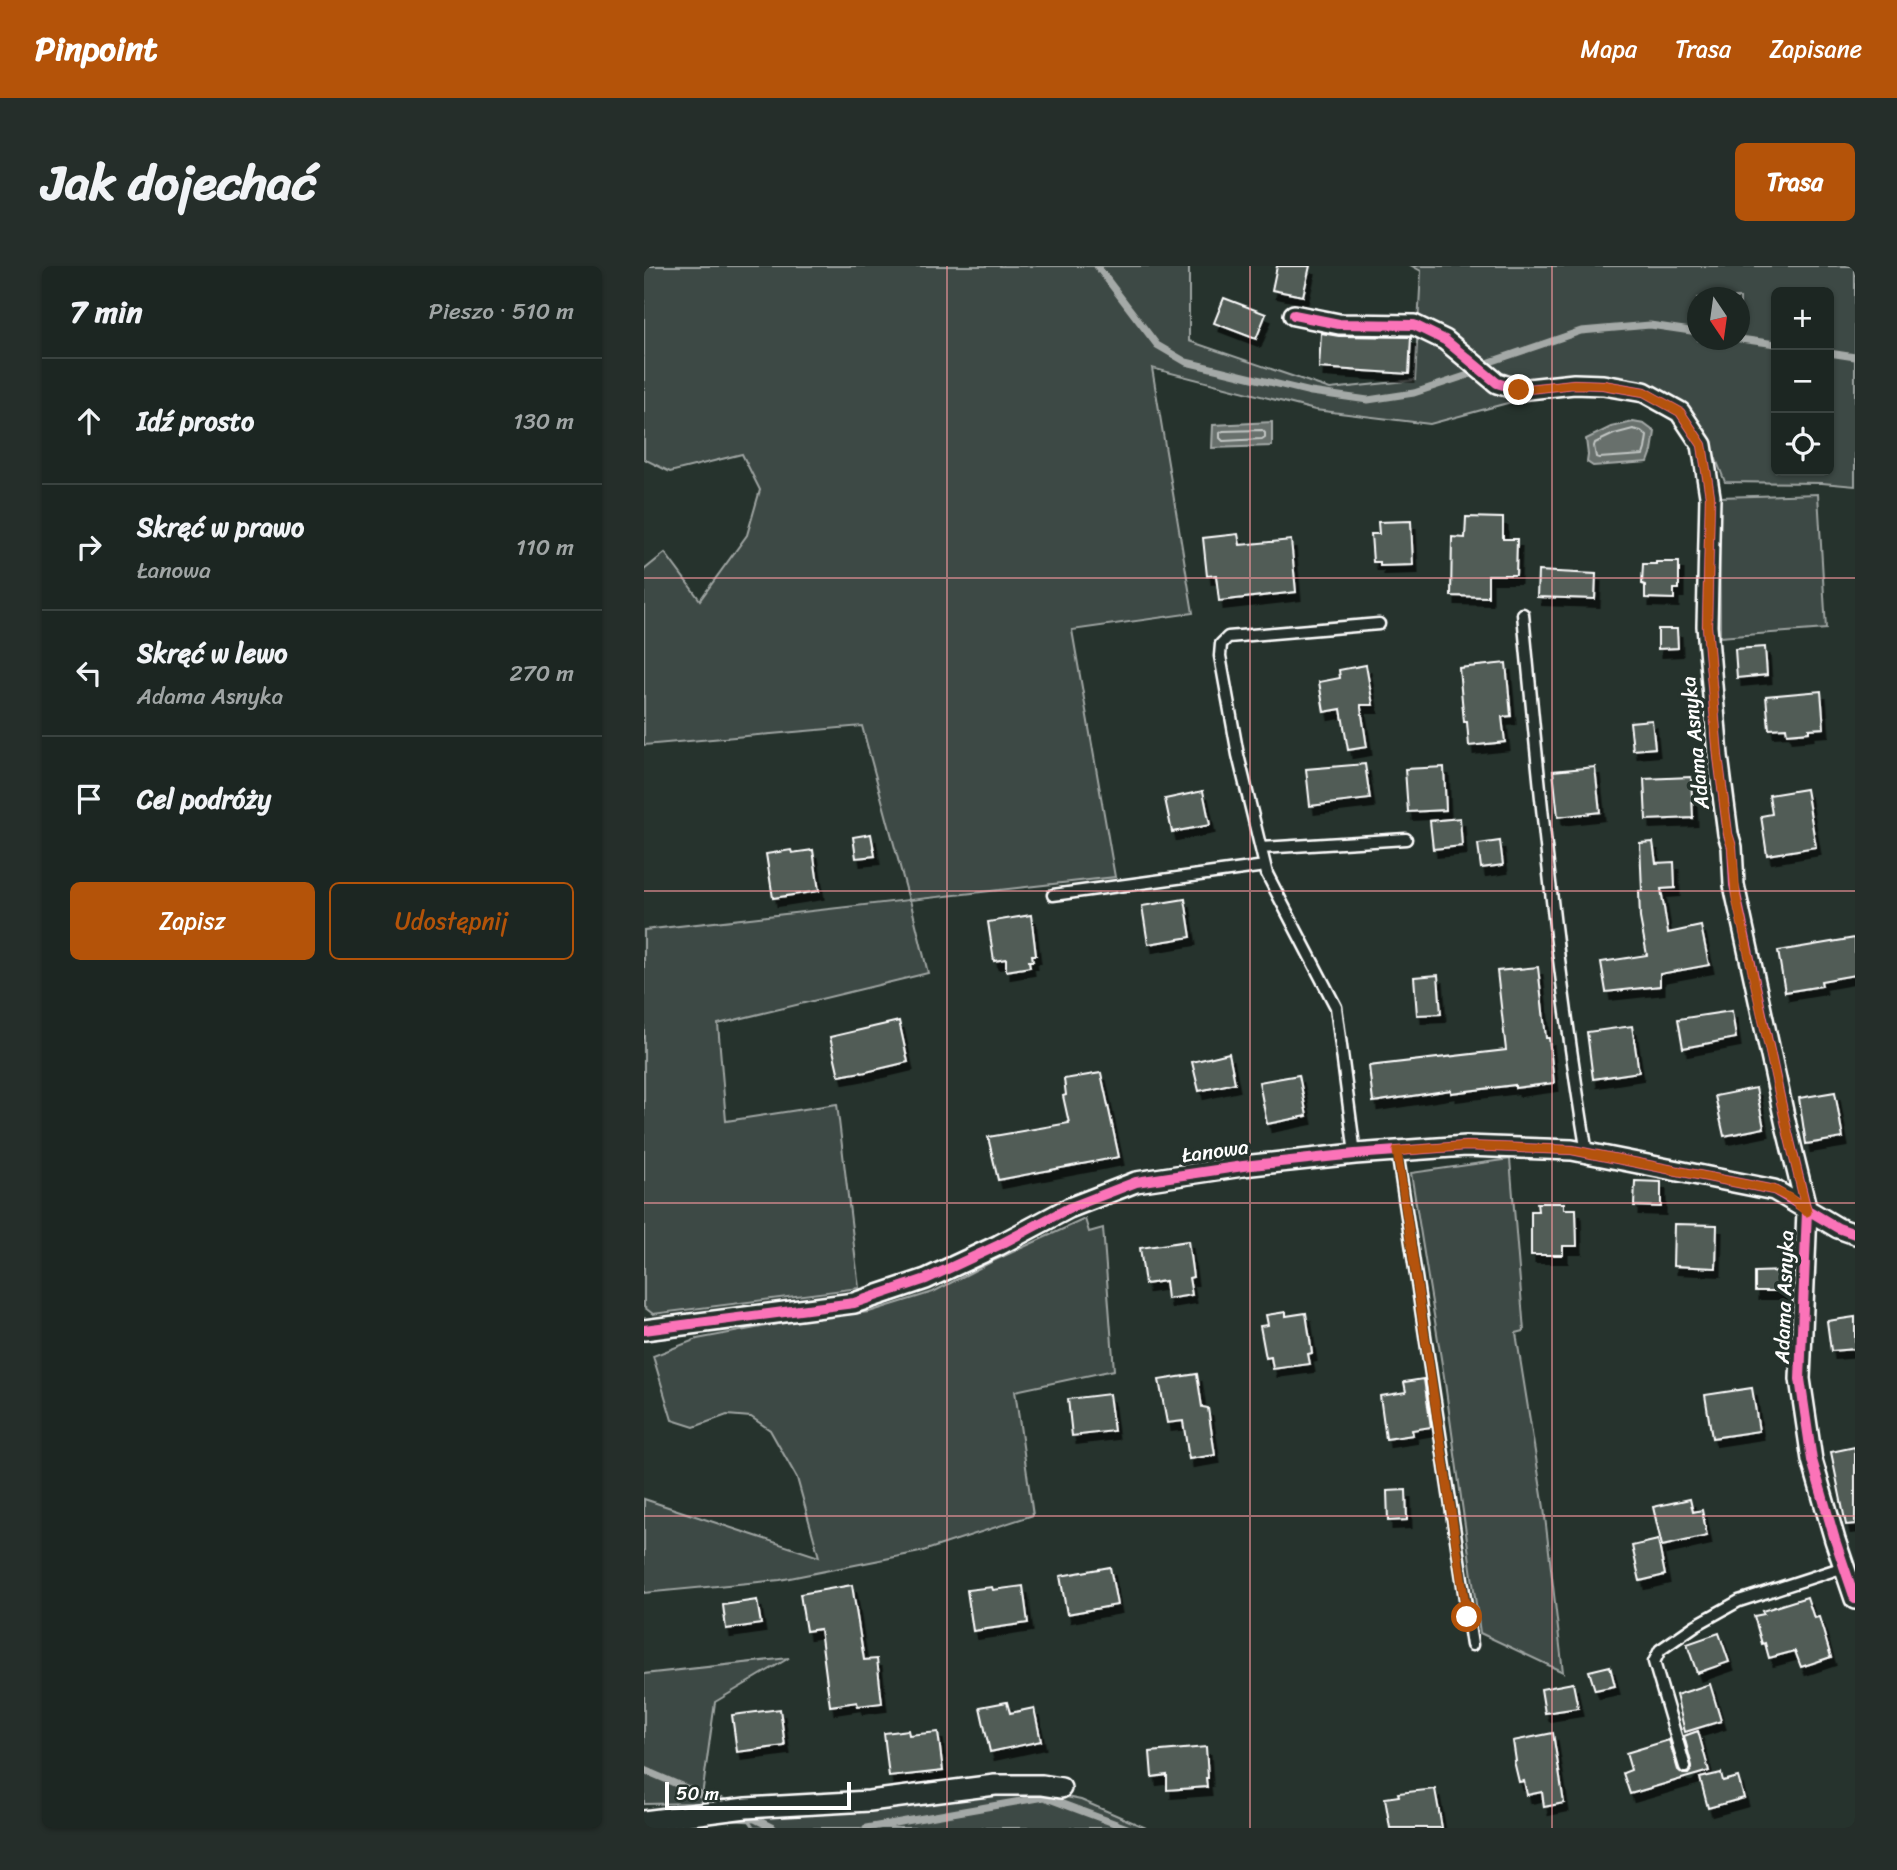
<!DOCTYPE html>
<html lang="pl">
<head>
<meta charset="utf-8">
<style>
	body { margin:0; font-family:Sriracha,sans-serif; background:#252e2a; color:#f1f3f6 }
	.controls { position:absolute; right:21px; top:21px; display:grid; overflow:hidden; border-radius:10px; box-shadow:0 2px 5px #0004 }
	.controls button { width:63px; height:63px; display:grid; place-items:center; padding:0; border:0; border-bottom:2px solid #3a4340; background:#1c2622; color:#f1f3f6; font:35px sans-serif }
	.compass { position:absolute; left:1043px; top:21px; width:63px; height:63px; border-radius:50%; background:#1c2622; box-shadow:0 2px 5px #0004; rotate:167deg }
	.scale { position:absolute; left:21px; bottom:18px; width:186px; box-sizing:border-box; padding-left:7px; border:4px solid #fff; border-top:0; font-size:19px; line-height:24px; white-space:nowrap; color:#fff; -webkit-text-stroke:5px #26332d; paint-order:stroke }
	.stop { position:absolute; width:21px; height:21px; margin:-16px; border:5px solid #b45309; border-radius:50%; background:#fff }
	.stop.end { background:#b45309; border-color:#fff; box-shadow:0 2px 7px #0008 }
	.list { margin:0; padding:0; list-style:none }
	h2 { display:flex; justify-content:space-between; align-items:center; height:91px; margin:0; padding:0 28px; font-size:30px }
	h2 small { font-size:23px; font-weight:400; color:#a0a5a5 }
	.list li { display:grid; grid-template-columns:46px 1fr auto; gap:21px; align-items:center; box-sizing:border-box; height:126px; padding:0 28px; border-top:2px solid #3a4340 }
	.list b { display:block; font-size:26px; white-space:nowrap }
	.list p { margin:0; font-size:23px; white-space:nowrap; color:#a0a5a5 }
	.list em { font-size:23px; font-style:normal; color:#a0a5a5 }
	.actions { display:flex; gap:14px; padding:21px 28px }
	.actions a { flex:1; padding:16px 0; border:2px solid #b45309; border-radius:10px; text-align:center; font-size:24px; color:#b45309 }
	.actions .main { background:#b45309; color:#fff }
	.icon { flex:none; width:38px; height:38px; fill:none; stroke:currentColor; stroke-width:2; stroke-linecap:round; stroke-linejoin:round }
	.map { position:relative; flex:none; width:1211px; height:1562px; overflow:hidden; border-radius:10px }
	header { display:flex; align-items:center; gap:42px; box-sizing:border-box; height:98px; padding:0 35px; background:#b45309; color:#fff }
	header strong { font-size:33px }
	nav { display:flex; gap:38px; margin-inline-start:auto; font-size:24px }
	.intro { display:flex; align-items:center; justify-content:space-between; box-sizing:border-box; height:168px; padding:0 42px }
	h1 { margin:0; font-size:49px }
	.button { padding:18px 32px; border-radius:10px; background:#b45309; color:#fff; font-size:24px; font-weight:700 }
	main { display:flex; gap:42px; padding:0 42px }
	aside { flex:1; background:#1c2622; border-radius:10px; box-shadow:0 2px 5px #0004 }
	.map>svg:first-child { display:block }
</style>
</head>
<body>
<header>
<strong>Pinpoint</strong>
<nav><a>Mapa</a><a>Trasa</a><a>Zapisane</a></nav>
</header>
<div class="intro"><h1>Jak dojechać</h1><a class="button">Trasa</a></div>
<main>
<aside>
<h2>7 min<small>Pieszo · 510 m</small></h2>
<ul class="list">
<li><svg class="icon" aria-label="ahead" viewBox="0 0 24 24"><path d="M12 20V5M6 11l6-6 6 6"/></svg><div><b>Idź prosto</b></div><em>130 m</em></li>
<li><svg class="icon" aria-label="right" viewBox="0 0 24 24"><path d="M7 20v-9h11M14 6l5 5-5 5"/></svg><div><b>Skręć w prawo</b><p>Łanowa</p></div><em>110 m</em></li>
<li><svg class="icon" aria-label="left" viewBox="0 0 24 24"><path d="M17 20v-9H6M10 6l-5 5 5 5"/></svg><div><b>Skręć w lewo</b><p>Adama Asnyka</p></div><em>270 m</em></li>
<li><svg class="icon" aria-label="arrive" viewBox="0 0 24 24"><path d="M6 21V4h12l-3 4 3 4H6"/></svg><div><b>Cel podróży</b></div></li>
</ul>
<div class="actions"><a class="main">Zapisz</a><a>Udostępnij</a></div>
</aside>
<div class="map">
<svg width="1211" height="1562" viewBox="0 0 1211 1562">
	<defs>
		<filter id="shadow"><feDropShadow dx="4.5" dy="8" stdDeviation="0" flood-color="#0009"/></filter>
	</defs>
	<rect width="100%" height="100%" fill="#26332d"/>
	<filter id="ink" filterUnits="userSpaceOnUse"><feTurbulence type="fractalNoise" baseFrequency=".0143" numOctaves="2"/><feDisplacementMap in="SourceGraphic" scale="14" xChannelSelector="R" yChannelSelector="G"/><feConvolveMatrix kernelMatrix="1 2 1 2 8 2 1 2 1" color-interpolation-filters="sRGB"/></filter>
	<g filter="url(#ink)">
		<!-- green -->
		<path fill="#3e4944" stroke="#9ea4a2" stroke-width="2" fill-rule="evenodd" d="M 0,0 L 545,0 L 545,75 L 686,123 L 771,114 L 777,5 L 768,0 L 1211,0 L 1211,220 L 1178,217 L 1081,216 L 1066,178 L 1040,140 L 1000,116 L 966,112 L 908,125 L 786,158 L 671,144 L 508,102 L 549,347 L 428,364 L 471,611 L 266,634 L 284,707 L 74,758 L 82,855 L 193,838 L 215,1022 L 9,1048 L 0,1041 L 0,664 L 265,634 L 218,460 L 0,479 L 0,304 L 21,287 L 56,334 L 103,269 L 116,224 L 98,188 L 26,206 L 0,193 ZM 1132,26 L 1185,26 L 1185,205 L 1132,205 ZM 1054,32 L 1096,32 L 1096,74 L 1054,74 Z
			M 1174,228 L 1182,363 L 1076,371 L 1075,231 Z
			M 866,893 L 880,1065 L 872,1067 L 900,1242 L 919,1406 L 836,1367 L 801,1117 L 767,907 Z
			M 441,953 L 445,966 L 459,962 L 470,1104 L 371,1125 L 389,1249 L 276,1286 L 136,1314 L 0,1327 L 0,1233 L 175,1291 L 153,1212 L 126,1164 L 107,1151 L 83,1149 L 50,1161 L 28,1154 L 9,1090 L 53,1073 L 160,1053 L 225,1046 L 289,1026 L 349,995 Z
			M 145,1392 L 71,1436 L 57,1537 L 0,1538 L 0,1408 Z
			M 388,1524 L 437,1534 L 502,1562 L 110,1562 L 102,1550 Z"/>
		<!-- water -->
		<path fill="#67706c" stroke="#a4a9a7" stroke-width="2" d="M 628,156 L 628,180 L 568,182 L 569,159 Z
			M 989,156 L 1000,158 L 1011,166 L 1008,185 L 1004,196 L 949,200 L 943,196 L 944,189 L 942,173 L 967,161 Z"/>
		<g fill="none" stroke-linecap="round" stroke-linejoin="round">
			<!-- shore -->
			<path stroke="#c2c6c4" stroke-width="2" d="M 989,163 L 997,165 L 1003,170 L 1001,183 L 999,189 L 955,192 L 952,191 L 950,180 L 951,177 L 970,168 Z
				M 618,164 L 621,167 L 621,171 L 618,173 L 579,175 L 576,172 L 576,167 L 579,165 Z"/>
			<!-- stream -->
			<path stroke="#a4a9a7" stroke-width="7" d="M 453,0 L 513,79 L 542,96 L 667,126 L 724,134 L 770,127 L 824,109
				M 1096,73 L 1132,78
				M 1185,87 L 1211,91
				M 843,97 L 937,65 L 1006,59 L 1054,66
				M 0,1504 L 56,1528 L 82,1536
				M 90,1552 L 111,1553 L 129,1562
				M 222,1562 L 400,1531 L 483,1562"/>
		</g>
		<!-- building -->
		<path fill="#515c57" stroke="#fff" stroke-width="2" filter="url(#shadow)" d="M 633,0 L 666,0 L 659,30 L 628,24 Z
			M 580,32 L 622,48 L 612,73 L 570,57 Z
			M 677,67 L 695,70 L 767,71 L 765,108 L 675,102 Z
			M 822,251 L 859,252 L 859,273 L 873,273 L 872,309 L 844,309 L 844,331 L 807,330 L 808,271 L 821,272 Z
			M 767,255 L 769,299 L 736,300 L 736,296 L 729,296 L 727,268 L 735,268 L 734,256 Z
			M 594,268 L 596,279 L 647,274 L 652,326 L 575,335 L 572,309 L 563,310 L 559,272 Z
			M 1012,296 L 1035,296 L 1035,323 L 1030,323 L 1030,333 L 1001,332 L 1001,319 L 998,318 L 999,298 L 1012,298 Z
			M 894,305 L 952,308 L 951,333 L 893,331 Z
			M 1014,363 L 1033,363 L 1034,382 L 1014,383 Z
			M 1121,381 L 1123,409 L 1093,412 L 1091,383 Z
			M 862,397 L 867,450 L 858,451 L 861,476 L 825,480 L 823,456 L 820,456 L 815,402 Z
			M 722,399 L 729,439 L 717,439 L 717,442 L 723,481 L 704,484 L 697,443 L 680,446 L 675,416 L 696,412 L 695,404 Z
			M 1177,425 L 1180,462 L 1165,463 L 1165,466 L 1143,468 L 1142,462 L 1125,463 L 1122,430 Z
			M 1008,454 L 1011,482 L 989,484 L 986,456 Z
			M 721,498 L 726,533 L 666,540 L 662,503 Z
			M 800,501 L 802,544 L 764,546 L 761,503 Z
			M 951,501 L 956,546 L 914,551 L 909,505 Z
			M 1047,511 L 1049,552 L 1002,554 L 1000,513 Z
			M 1162,523 L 1172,581 L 1123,589 L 1117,550 L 1128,548 L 1125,529 Z
			M 559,525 L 566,559 L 528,566 L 521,533 Z
			M 816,552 L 818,580 L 789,583 L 786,555 Z
			M 227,568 L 231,590 L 212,592 L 209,571 Z
			M 856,575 L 859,599 L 837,602 L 834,578 Z
			M 1009,576 L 1012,597 L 1030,596 L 1031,622 L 1017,623 L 1024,667 L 1057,660 L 1065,699 L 1016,708 L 1016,720 L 962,726 L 957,696 L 1003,689 L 996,652 L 995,625 L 998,625 L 996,577 Z
			M 147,584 L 148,587 L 169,584 L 175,625 L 129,632 L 122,588 Z
			M 541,633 L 547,671 L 504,678 L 498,640 Z
			M 387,649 L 392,689 L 388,689 L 389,695 L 385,695 L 386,701 L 362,705 L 362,693 L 350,695 L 344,656 Z
			M 1211,672 L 1211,709 L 1177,715 L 1178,720 L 1141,726 L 1134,685 Z
			M 894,701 L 902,772 L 905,772 L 910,817 L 871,822 L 871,819 L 807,827 L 807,824 L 729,836 L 725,800 L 862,784 L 853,705 Z
			M 794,709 L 797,748 L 773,749 L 770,711 Z
			M 1088,745 L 1092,772 L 1039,782 L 1034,753 Z
			M 255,755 L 264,796 L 218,807 L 217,806 L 195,810 L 186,771 Z
			M 988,760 L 995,806 L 949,813 L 943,766 Z
			M 585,787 L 591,817 L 555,825 L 548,796 Z
			M 457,807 L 475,891 L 354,914 L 344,871 L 425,857 L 419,830 L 422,829 L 420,813 Z
			M 655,809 L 663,850 L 623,858 L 615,816 Z
			M 1112,822 L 1120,862 L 1080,870 L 1071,830 Z
			M 1191,826 L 1199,872 L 1162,878 L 1155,832 Z
			M 991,915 L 1017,916 L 1017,941 L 990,940 Z
			M 893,937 L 920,937 L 920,943 L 932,943 L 933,980 L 919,980 L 919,989 L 887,989 L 887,945 L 894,945 Z
			M 1030,958 L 1073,959 L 1072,1002 L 1029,1000 Z
			M 544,975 L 549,1011 L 545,1012 L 548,1029 L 523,1033 L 521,1015 L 501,1018 L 496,982 Z
			M 1141,1005 L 1142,1025 L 1111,1025 L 1111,1006 Z
			M 642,1046 L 642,1050 L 662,1047 L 668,1087 L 664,1088 L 666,1098 L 629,1103 L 627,1091 L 622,1092 L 616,1060 L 624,1059 L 622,1049 Z
			M 1211,1051 L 1211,1083 L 1187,1085 L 1183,1055 Z
			M 553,1108 L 558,1141 L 564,1142 L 571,1189 L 545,1193 L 539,1155 L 523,1157 L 515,1114 Z
			M 780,1113 L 787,1161 L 768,1164 L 769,1169 L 742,1173 L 736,1130 L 762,1126 L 760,1116 Z
			M 1108,1122 L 1115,1165 L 1068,1172 L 1061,1129 Z
			M 465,1128 L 470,1165 L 428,1170 L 424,1133 Z
			M 1211,1181 L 1211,1258 L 1202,1259 L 1187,1186 Z
			M 762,1224 L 763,1254 L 744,1255 L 743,1225 Z
			M 1046,1233 L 1049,1246 L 1058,1244 L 1063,1270 L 1018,1280 L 1009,1241 Z
			M 1014,1274 L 1021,1309 L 996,1315 L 988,1280 Z
			M 466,1301 L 473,1339 L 423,1348 L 416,1310 Z
			M 208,1319 L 220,1394 L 233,1393 L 238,1437 L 214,1440 L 213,1436 L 186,1440 L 176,1363 L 162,1365 L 156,1328 Z
			M 379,1320 L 384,1357 L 329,1365 L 323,1324 L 348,1321 L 349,1324 Z
			M 1163,1331 L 1170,1352 L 1175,1351 L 1187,1391 L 1157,1401 L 1151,1385 L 1125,1392 L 1121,1377 L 1118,1378 L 1110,1350 L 1120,1348 L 1118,1345 Z
			M 113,1334 L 117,1358 L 82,1363 L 79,1339 Z
			M 1075,1367 L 1085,1396 L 1053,1407 L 1043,1378 Z
			M 966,1400 L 971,1420 L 951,1424 L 945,1405 Z
			M 929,1417 L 934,1442 L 901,1447 L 897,1423 Z
			M 1066,1418 L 1077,1455 L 1041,1466 L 1032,1429 Z
			M 363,1436 L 366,1447 L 390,1442 L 397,1475 L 346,1486 L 336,1441 Z
			M 136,1443 L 141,1480 L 93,1486 L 88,1449 Z
			M 264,1464 L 265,1469 L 294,1466 L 299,1505 L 245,1511 L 240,1467 Z
			M 1054,1465 L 1065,1505 L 986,1528 L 979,1507 L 987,1504 L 982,1487 L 1025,1474 L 1034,1504 L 1039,1508 L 1044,1508 L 1048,1503 L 1048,1500 L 1040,1470 Z
			M 909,1467 L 920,1537 L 900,1541 L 898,1526 L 883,1529 L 880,1515 L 875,1516 L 870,1495 L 872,1495 L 869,1475 Z
			M 562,1481 L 564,1512 L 562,1512 L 563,1521 L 523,1524 L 523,1509 L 508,1511 L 506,1486 Z
			M 1077,1507 L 1079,1515 L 1094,1511 L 1100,1532 L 1064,1542 L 1056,1512 Z
			M 791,1523 L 798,1562 L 746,1562 L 741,1532 L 755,1530 L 754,1527 Z"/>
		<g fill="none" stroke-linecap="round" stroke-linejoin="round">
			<defs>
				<path id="lane" d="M 879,348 C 896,528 913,708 943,887
					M 617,582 L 762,573
					M 409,629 L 621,600
					M 753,885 L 828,1379
					M 711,888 L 692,741 L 623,608 L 594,489 L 576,390 L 577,378 L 584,371 L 735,358
					M 1041,1501 L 1010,1396 L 1016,1384 L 1052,1359 L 1095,1335 L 1200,1301"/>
				<path id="street" d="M 650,49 L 695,58 L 770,59 L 801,74 L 853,117 L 875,124 L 930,118 L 959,119 L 1000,126 L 1036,146 L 1058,179 L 1066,230 L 1063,360 L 1074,490 L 1084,568 L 1088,581 L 1090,619 L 1142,859 L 1163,945 L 1156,1113 L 1168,1194 L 1191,1274 L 1211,1333
					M 0,1064 L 210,1037 L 282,1013 L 355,979 L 425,942 L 492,916 L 599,900 L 711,888 L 822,880 L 928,884 L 1130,924 L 1194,962 L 1211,968
					M 0,1555 L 102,1542 L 225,1535 L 351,1519 L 398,1519 L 417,1522"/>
			</defs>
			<!-- lane casing -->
			<use href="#lane" stroke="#fff" stroke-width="15"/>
			<!-- street casing -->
			<use href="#street" stroke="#fff" stroke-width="24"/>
			<!-- lane -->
			<use href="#lane" stroke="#26332d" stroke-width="10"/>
			<!-- street -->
			<use href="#street" stroke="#26332d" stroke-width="19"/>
			<defs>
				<path id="cycleway" d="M 650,49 L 695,58 L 770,59 L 801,74 L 853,117 L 875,124 L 930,118 L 959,119 L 1000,126 L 1036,146 L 1058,179 L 1066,230 L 1063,360 L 1074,490 L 1084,568 L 1088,581 L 1090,619 L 1142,859 L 1163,945 L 1156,1113 L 1168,1194 L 1191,1274 L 1211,1333
					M 0,1064 L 210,1037 L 282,1013 L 355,979 L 425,942 L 492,916 L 599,900 L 711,888 L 822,880 L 928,884 L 1130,924 L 1194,962 L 1211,968"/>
			</defs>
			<!-- cycleway casing -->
			<use href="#cycleway" stroke="#26332d" stroke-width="15"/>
			<!-- cycleway -->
			<use href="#cycleway" stroke="#fb73b8" stroke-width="10"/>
		</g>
	</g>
	<g fill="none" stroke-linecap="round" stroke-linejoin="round" filter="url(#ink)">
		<!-- route -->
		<path stroke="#b45309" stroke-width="9" d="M 823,1351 L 753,885 L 822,880 L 928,884 L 1130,924 L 1146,932 L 1163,946 L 1142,859 L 1092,631 L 1088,581 L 1084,568 L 1074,490 L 1063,360 L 1066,230 L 1058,179 L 1036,146 L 1000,126 L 959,119 L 930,118 L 875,124"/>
	</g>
	<!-- grid -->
	<path fill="none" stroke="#ff9aa2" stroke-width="2" stroke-opacity="0.55" d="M 303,0 L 303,1562M 606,0 L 606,1562M 908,0 L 908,1562M 0,312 L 1211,312M 0,625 L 1211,625M 0,937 L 1211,937M 0,1250 L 1211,1250"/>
	<g text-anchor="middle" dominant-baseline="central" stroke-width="7" stroke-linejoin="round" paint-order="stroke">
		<!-- street labels -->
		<g font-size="21" fill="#fff" stroke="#26332d">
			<text transform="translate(1051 477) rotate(-96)">Adama Asnyka</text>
			<text transform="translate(571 885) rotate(-8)">Łanowa</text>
			<text transform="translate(1140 1031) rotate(-88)">Adama Asnyka</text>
		</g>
	</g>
</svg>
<div class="controls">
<button>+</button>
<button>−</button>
<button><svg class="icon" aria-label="locate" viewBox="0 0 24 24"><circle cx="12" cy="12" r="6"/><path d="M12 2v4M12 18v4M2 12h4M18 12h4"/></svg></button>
</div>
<svg class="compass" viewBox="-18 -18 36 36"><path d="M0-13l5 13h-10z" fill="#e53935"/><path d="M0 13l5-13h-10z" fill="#a0a5a5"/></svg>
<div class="scale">50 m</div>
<div class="stop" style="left:823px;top:1351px"></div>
<div class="stop end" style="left:875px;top:124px"></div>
</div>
</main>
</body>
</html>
